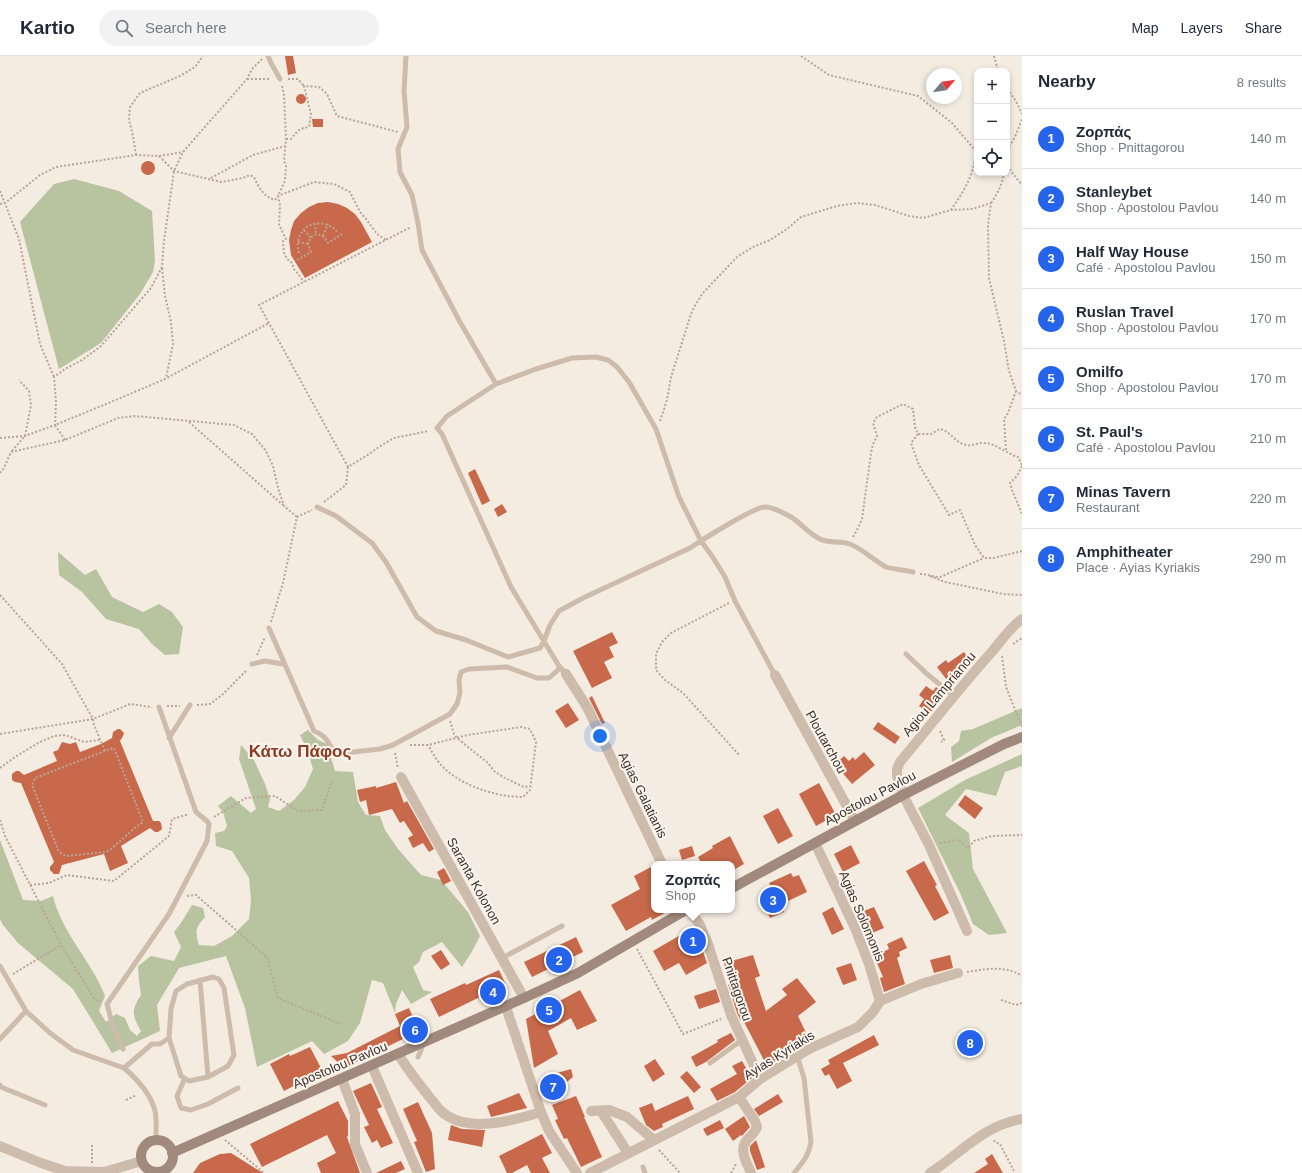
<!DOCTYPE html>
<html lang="en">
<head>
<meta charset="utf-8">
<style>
	body { margin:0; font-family:Helvetica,sans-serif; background:#f2f2f3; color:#1f2937 }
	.controls { position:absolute; right:12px; top:12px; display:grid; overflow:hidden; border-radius:8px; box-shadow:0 2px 6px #0003 }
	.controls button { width:36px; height:36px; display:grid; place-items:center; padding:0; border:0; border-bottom:1px solid #e0e1e3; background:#fff; color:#1f2937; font:20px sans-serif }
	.compass { position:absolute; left:926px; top:12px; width:36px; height:36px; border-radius:50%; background:#fff; box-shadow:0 2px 6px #0003; rotate:61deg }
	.you { position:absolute; left:600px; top:680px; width:14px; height:14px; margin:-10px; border:3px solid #fff; border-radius:50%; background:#1a73e8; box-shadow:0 0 0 6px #1a73e833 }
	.badge { display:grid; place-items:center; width:26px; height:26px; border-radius:50%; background:#2563eb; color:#fff; font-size:13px; font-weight:700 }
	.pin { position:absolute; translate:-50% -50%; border:2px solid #fff; box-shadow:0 1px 4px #0006 }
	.popup { position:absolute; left:651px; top:805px; width:84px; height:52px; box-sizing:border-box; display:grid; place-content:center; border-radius:8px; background:#fff; filter:drop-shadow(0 1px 3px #0005); font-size:13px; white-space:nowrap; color:#747a83 }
	.popup b { font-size:15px; color:#1f2937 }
	.popup::after { content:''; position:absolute; left:50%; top:100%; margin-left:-8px; border:8px solid transparent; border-top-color:#fff }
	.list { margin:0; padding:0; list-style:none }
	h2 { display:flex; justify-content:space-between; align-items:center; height:52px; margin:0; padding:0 16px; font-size:17px }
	h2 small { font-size:13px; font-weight:400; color:#747a83 }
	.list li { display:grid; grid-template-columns:26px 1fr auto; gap:12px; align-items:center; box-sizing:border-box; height:60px; padding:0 16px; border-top:1px solid #e0e1e3 }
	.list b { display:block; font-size:15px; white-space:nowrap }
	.list p { margin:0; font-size:13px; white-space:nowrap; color:#747a83 }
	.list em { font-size:13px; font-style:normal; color:#747a83 }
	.icon { flex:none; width:22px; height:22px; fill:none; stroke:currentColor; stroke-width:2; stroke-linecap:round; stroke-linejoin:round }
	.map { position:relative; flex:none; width:1022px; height:1117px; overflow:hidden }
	header { display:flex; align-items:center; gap:24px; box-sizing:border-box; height:56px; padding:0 20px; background:#fff; border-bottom:1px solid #e0e1e3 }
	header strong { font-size:19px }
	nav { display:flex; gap:22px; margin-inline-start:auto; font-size:14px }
	.search { width:280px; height:36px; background:#f2f2f3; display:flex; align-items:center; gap:10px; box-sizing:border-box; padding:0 14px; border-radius:22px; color:#747a83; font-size:15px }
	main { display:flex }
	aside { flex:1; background:#fff }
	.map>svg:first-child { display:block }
</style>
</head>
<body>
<header>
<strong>Kartio</strong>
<div class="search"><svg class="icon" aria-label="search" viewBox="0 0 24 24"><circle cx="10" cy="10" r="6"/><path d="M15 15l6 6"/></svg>Search here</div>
<nav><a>Map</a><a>Layers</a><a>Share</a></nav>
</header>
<main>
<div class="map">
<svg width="1022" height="1117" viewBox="0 0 1022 1117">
	<rect width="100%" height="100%" fill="#f4ebe1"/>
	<!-- green -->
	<path fill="#b8c4a0" d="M 74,123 L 119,135 L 152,155 L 155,204 L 153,216 L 140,238 L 101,287 L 59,313 L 20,166 L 54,128 Z
		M 58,496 L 85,519 L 96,513 L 112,541 L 143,556 L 159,548 L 172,556 L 183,571 L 179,598 L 165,599 L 152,588 L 139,573 L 106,563 L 82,536 L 59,519 Z
		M 1022,652 L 1022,669 L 991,682 L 952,706 L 951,691 L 959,685 L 961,675 L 973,673 Z
		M 308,674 L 318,684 L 327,688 L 335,715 L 353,716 L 358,746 L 366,759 L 380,760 L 385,774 L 398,793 L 421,819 L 441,824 L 468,856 L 480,880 L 471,897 L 462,911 L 442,886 L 423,896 L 419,906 L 413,911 L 423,934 L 432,936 L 411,948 L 402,934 L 396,948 L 395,957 L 383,927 L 372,924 L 360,967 L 348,985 L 324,998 L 312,985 L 257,1011 L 245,952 L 226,900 L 179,912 L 157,949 L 160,975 L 112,997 L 73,933 L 18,887 L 3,869 L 0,863 L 0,784 L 23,844 L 41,845 L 53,840 C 62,878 92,905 105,940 L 99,955 L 106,966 L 116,958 L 125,962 L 130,974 L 137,980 L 141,975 C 132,960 131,954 141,939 L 139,925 L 138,910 L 151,900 L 174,905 L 181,891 L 174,876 L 181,867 L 192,849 L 203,852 L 205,861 C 195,872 195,875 199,889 L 214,890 L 232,880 L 249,863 L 251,844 L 249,822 L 232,795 L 216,790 L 215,777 L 224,775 L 227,770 L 223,756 L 218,750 L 231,740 L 251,757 L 256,753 L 239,703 L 241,689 L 254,704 L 265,728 L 270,743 L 268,751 L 279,755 L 294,744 L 305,731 L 313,713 L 307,693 L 300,679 Z
		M 1022,698 L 1022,710 L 1005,716 L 996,740 L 966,733 L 945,759 L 969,777 L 973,813 L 1007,877 L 989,879 L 973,868 L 961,839 L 918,752 L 965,724 Z"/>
	<!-- building -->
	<path fill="#c8694b" d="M 285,0 L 293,0 L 296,17 L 288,19 Z
		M296 43a5 5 0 1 1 10 0a5 5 0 1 1-10 0Z
		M 312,63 L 323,63 L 323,71 L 313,71 Z
		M141 112a7 7 0 1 1 14 0a7 7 0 1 1-14 0Z
		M 328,146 L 338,148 L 347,152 L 355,158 L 361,166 L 372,186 L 305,222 L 291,199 L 289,184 L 291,174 L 294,165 L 301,157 L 309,151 L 318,147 Z
		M 475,413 L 490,445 L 482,449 L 468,417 Z
		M 502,448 L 507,456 L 498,461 L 494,453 Z
		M 612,576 L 618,587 L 609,591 L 614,601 L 604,606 L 612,622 L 592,632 L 573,595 Z
		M 964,596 L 971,606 L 947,624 L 937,611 L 946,604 L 948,607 Z
		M 926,630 L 933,635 L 936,631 L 946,638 L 929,658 L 919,650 L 924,643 L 919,639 Z
		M 592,640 L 605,667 L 602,668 L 589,642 Z
		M 568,647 L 579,664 L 566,672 L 555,655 Z
		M 878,666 L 900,681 L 895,688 L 873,673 Z
		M 118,673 L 120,673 L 124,677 L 123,680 L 120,685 L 153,765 L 159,765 L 161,767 L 162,773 L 158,776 L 155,776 L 150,772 L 121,790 L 128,807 L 110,815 L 104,798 L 62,809 L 59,818 L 54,818 L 50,814 L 50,811 L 54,806 L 21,727 L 15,726 L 12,724 L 12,718 L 16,715 L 19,715 L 24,719 L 57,705 L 53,696 L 58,694 L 62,686 L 70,688 L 76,686 L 80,696 L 101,688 L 112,682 L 113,676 Z
		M 864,696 L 875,709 L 852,728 L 835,708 L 844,700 L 849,705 L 853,701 L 855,704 Z
		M 396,726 L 404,747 L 407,745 L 434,793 L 429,796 L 423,787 L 413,792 L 408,782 L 413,779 L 404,765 L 400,767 L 392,753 L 369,759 L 366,744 L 360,746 L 357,734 L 376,730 L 376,732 Z
		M 819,727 L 836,759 L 816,770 L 799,738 Z
		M 965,739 L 983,752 L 975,763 L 958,749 Z
		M 778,752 L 793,780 L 778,788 L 763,760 Z
		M 730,780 L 744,808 L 732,815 L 732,808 L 702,808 L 698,801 L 713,792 L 712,790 Z
		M 851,789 L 860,807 L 843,816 L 834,798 Z
		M 692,790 L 695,800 L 682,804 L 679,794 Z
		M 924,805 L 937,829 L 935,830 L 949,857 L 934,865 L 906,815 Z
		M 651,811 L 654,816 L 654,854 L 670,854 L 652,864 L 651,861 L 626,875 L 611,849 L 640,833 L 634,820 Z
		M 444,812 L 451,825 L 443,829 L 437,816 Z
		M 791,817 L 793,821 L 799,819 L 807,836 L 786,846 L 787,848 L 782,851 L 784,856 L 770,862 L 759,838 L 772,832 L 769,827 Z
		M 833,851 L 844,873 L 832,879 L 822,857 Z
		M 874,851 L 884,872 L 870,878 L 861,856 Z
		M 689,874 L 697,879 L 707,907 L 686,919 L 679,907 L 664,915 L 653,895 Z
		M 576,881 L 583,896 L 532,921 L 524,906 Z
		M 902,881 L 907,892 L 899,896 L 900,900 L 897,902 L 905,928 L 884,936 L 880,922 L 883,921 L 874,900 L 889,893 L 887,888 Z
		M 441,894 L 450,908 L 441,914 L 431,900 Z
		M 753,899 L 760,920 L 755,922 L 766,955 L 787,939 L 782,933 L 797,922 L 816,946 L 798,960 L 809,983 L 804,985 L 805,988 L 767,1010 L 743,964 L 741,965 L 737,957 L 728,928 L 730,928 L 724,907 Z
		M 950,899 L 953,912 L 934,917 L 930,904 Z
		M 851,907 L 857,924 L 843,929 L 836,912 Z
		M 499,914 L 508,933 L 482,946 L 480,941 L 439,961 L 430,943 L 465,927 L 466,929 Z
		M 716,933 L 720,946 L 699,953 L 694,940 Z
		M 580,934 L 597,965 L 577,974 L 571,962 L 548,975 L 558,998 L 534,1012 L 526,963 Z
		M 409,952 L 419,975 L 344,1012 L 331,1000 L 347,997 L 400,970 L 395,958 Z
		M 731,977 L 735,984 L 706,1006 L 696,1011 L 691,1001 L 718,986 L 717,984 Z
		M 874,979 L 879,989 L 843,1007 L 852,1025 L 837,1033 L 829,1018 L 825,1020 L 821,1013 L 830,1008 L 828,1004 Z
		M 310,991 L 322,1014 L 300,1025 L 301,1026 L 284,1035 L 270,1008 L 289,998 L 290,1000 Z
		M 655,1003 L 665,1018 L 653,1026 L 644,1010 Z
		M 742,1005 L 752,1022 L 735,1036 L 717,1045 L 710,1033 L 737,1018 L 732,1010 Z
		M 571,1013 L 573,1021 L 548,1041 L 543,1021 Z
		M 687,1015 L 701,1031 L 694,1037 L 680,1021 Z
		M 371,1027 L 382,1051 L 377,1053 L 393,1087 L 381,1092 L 377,1084 L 372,1087 L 364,1071 L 369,1069 L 353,1035 Z
		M 519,1037 L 527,1052 L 491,1061 L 487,1050 Z
		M 778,1038 L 783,1046 L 759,1060 L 754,1053 Z
		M 576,1040 L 585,1061 L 584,1061 L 602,1101 L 581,1111 L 567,1082 L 564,1083 L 555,1064 L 558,1063 L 552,1049 Z
		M 688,1040 L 694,1053 L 662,1068 L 663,1071 L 654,1075 L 646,1069 L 639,1052 L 652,1047 L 655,1055 Z
		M 338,1045 L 348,1065 L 348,1080 L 347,1081 L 360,1117 L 321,1117 L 317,1107 L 336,1097 L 327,1079 L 262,1111 L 250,1088 Z
		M 418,1046 L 432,1077 L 435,1113 L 426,1116 L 414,1086 L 417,1085 L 403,1053 Z
		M 744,1060 L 750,1071 L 742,1080 L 741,1079 L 733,1085 L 725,1073 Z
		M 720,1064 L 724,1072 L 707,1080 L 703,1073 Z
		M 451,1069 L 462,1073 L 485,1074 L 482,1091 L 448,1084 Z
		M 542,1078 L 552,1097 L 542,1102 L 550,1117 L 531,1117 L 527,1109 L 512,1117 L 507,1117 L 499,1100 Z
		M 756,1084 L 765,1111 L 757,1114 L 750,1095 L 750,1090 Z
		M 231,1097 L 263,1117 L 193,1117 L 200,1107 L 220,1098 Z
		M 992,1098 L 1003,1117 L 974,1117 L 988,1108 L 985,1103 Z
		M 401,1105 L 405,1113 L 396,1117 L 376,1117 Z"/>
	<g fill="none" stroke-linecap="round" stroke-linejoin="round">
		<!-- path -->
		<path stroke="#b9a596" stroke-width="2" stroke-dasharray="2 2" stroke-linecap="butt" d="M 801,0 L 829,19 L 918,40 L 952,67 L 975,94 L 977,94
			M 994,0 L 998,15
			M 247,23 L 271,23
			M 288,23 L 298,23 L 304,30
			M 282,30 L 284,39 L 286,83 L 284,105 L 286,110 L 285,125 L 278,140 L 280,149 L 279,169 L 286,183 L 283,185 L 284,197 L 287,203 L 292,207 L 294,213 L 304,226
			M 1007,33 L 1016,45 L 1022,58
			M 286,83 L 291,83 C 297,75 300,72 309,71 L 311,58 L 304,30 L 319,31 L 327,38 L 337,60 L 398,76
			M 1007,94 L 1015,81 L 1022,63
			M 136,99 L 133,80 L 129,64 L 130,51 L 140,37 L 180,20 L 195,11 L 203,0
			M 159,100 L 183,96
			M 1007,110 L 1022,129
			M 211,122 L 253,99 L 285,90
			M 0,135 L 19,183 L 40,288 L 54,321
			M 991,147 C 998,137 1002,129 1004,117
			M 0,148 L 5,147 L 40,119 L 56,111 L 136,99 L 159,100 L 174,115 L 221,126 L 243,122 L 250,119 L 254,121 C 259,132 263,140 275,144 L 278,140 L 314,126 L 334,128 L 350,136 L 360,156 L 366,163 L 377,178 L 386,184
			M 951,154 C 963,136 976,117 975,94
			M 315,167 L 316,179
			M 304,174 L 311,182
			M 323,180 L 328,168
			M 298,186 L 308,188
			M 299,197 C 292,172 319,157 338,176
			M 297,204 L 311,196 L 308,188 C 312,175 322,176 328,187 L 342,178
			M 162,212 L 165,240 L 171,266 L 173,288 L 166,322
			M 660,365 L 667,344 L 671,321 L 692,255 L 702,238 L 737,201 L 753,191 L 770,184 L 787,173 L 801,161 L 837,150 L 857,147 L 875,149 L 909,160 L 923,162 L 951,154 L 972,153 L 991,147 L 988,169 L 989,222 L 1004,285 L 1009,315 L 1016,335 L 1022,339
			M 189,366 L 283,449
			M 918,378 L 911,387 L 919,409 L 949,459 L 960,454 L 975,489 L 984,502 L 994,502 L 1022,495
			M 0,382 L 25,380 L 55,369 L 56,346 L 54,321 L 65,313 L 82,304 L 101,290 L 151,232 L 162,211 L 164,185 L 174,115 L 183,96 L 247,23 L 252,13 L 262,3
			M 65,384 L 55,369 L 111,346 L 165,323 L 269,267
			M 1006,394 L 1004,363 L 1008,357 L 1016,335
			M 12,395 L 25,380 L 31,349 L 29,335 L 19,324
			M 1022,410 L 1017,420 L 1010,427 L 1012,434 L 1022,458
			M 348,411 L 259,249 L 411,171
			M 0,417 L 4,412 L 11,396 L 65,384 L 118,362 L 135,360 L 234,369 L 252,378 L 266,395 L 273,410 L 278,432 L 284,450 L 297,461
			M 324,446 L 346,429 L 348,411 L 369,398 L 382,389 L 394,382 L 429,375
			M 853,481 L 857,474 L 862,463 L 871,397 L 873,388 L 877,380 L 873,367 L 877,361 L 903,348 L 913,353 L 915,371 L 918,378 L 931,378 L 940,373 C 950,375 954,385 963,388 C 972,392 976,386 984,387 C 996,387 1007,398 1018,401 L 1022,409
			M 920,518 C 927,518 933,521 940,521 L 984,502
			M 930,520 L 945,526 L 965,530 L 1003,538 L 1022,539
			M 0,539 L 62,608 L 93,663 L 94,669 L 105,695 L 114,692 L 143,766 L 136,771 L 110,794 L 105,796 L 66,800 L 59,796 L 32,729 L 35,722 L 105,695
			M 729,547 L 671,577 L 662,586 L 656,598 L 656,614 L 665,624 L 683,637 L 740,700
			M 271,566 L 283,527 L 297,461 L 312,454
			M 1013,588 L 1022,582
			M 257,599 L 265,581
			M 1002,600 L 1006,631 L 1022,671
			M 197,649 L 210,648 L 222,639 L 247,614
			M 167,650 L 180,650
			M 450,665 L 454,678 L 457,682 L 488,707 L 494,715 L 503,721 L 524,731 L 530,730
			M 940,675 L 944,684 L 941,686
			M 0,678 L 93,663 L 130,648 L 152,651
			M 410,689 L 428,689 L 468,679 L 521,671 L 530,673 L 536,686 L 530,734 L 523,741 C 497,741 466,731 446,714 C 438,707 433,698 428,689
			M 395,697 L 398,712
			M 0,712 L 15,701 L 38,687 L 54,680 L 65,679 L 84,686 L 100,684
			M 214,761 L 246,742 L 275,740 L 298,755 L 322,754 L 332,724
			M 0,764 L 5,780 L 61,889 L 95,944 L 100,945
			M 940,787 L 958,784 L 968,792 L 974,785 L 992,780 L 1022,779
			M 30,829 L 49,827 L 67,819 L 114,825 L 169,780 L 172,763 L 189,758
			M 187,840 L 196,839 L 267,901 L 278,942 L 343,969
			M 637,893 L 683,978 L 721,963
			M 967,916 C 986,913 1005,909 1022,920
			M 13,918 L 61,889
			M 1001,944 L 1016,949 L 1022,947
			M 126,1044 L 137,1039
			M 225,1084 L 264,1117
			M 994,1084 L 995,1086 L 1000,1088 L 1015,1117
			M 659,1094 L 680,1117
			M 92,1107 L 92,1089
			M 731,1117 L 736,1108"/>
		<!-- lane -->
		<path stroke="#cdbbac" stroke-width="5" d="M 268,0 L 271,7 L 280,23
			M 406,0 L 404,35 L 407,71 L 398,93 L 400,116 L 412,139 L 418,167 L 422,194 L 460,266 L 496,328
			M 317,451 L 336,460 L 372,487 L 386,506 L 417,561 L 436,575 L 466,584 L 508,601 L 540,592 L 544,585 L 550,569 L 559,555 L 583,542 L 690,492 C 702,484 754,451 765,451 C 773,451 784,457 791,461 C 801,467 809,478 820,483 C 829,488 841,484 850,488 C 863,493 873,504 886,511 C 892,513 905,514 913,516
			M 269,572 L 314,675 C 325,679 329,686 334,697 L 344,697 L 380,693 L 393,689 L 450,658 L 457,648 L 460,637 L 459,624 L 461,616 L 469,613 L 507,611 L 537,622 L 549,622 L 558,614 L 559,610
			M 906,598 L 927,618 L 953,639
			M 252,608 L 265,605 L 283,608
			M 566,618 L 559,610 L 511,531 L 442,378 L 437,372 L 447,360 L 496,328 L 536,313 L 572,302 L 596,301 L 608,304 L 617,311 L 629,326 L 656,373 L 679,441 L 701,485 L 712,500 L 725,521 L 735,545 L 775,619
			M 169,682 L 190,649
			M 502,902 L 562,870
			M 0,910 L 26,955 L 50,977 L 73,994 L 124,1012 C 137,1023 151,1039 155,1055 C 157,1064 156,1075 156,1084
			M 200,924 L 208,1021
			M 0,983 L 26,955
			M 123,993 L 112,967 L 107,948 L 169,858 L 207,785 L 209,768 L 207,765 L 196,756 L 159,651
			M 418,1001 L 424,987
			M 710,1007 L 742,984
			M 124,1012 L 152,988 L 160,988 L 169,982 L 171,953 L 176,935 L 187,928 L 213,921 L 219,923 L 224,932 L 234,999 L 228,1010 L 208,1021 L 189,1025 L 181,1020 L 169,982
			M 185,1022 L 177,1040 L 181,1052 L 191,1054 L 208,1048 L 238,1032
			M 0,1029 L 1,1031 L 45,1049
			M 643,1111 L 645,1117
			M 794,1117 C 802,1107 809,1100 811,1086 L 804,1022 L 797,1000"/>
		<!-- street -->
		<path stroke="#cdbbac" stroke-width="10" d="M 566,618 L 587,651 L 662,808
			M 775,619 L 855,765
			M 401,721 L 524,942
			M 815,787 L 855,872 L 869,908 L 880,945
			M 688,854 L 699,867 L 708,888 L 731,959 L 760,1023
			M 967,875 L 929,789 L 903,739 L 897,720 L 897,713 L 900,706 C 930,670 958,634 989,599 C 1001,586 1007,574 1022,563
			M 506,951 L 541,1056 L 549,1075 L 577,1117
			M 398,998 C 408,1014 419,1028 431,1043 C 434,1046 437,1051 441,1055 C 466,1078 512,1065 541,1056
			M 372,1010 L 418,1117
			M 342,1023 L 355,1058 L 355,1088 L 367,1117
			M 739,1041 L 755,1065 L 757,1071 C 755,1077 751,1079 747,1084 C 738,1093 747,1107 751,1117
			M 591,1055 L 609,1054 L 627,1061 L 654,1084
			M 601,1055 L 628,1097
			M 0,1090 L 41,1107 L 65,1115 L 104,1116 L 142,1105
			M 590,1117 L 739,1041 L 760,1023 L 809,993 L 858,971 L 873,956 L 880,945 L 921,928 L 958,917
			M 930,1117 C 961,1097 984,1069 1022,1063"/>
		<!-- secondary -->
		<path stroke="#a18a7d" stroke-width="10" d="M 732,832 L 903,739 L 1004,688 L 1022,681
			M141 1100a16 16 0 1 1 32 0a16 16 0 1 1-32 0Z
			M 172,1097 L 524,942 L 578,917 L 686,854"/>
	</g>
	<g text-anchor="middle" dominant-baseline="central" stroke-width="4" stroke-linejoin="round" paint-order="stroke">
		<!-- street labels -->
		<g font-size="13" fill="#3b302b" stroke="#fbf5ee">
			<text transform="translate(939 638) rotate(-50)">Agiou Lamprianou</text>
			<text transform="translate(826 686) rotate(61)">Ploutarchou</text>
			<text transform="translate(643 739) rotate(64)">Agias Galatianis</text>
			<text transform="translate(870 742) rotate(-28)">Apostolou Pavlou</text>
			<text transform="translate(474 825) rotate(61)">Saranta Kolonon</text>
			<text transform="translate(862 860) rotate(67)">Agias Solomonis</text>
			<text transform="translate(737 933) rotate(71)">Pnittagorou</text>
			<text transform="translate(779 999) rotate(-32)">Ayias Kyriakis</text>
			<text transform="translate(340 1009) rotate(-23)">Apostolou Pavlou</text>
		</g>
		<!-- district labels -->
		<g font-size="17" font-weight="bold" fill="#8c3b22" stroke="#fbf5ee">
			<text x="300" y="695">Κάτω Πάφος</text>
		</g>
	</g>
</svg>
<div class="controls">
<button>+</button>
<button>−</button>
<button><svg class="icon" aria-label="locate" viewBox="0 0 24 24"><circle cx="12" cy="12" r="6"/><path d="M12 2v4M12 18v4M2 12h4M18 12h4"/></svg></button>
</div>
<svg class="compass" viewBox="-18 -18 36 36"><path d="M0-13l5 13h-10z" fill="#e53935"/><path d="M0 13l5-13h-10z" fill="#747a83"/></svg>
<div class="you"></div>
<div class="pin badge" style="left:693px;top:885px">1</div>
<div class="popup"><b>Ζορπάς</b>Shop</div>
<div class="pin badge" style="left:559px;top:904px">2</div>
<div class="pin badge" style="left:773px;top:844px">3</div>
<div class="pin badge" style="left:493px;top:936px">4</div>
<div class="pin badge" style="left:549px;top:954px">5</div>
<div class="pin badge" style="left:415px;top:974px">6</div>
<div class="pin badge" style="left:553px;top:1031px">7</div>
<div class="pin badge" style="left:970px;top:987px">8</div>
</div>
<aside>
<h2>Nearby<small>8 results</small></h2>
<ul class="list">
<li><span class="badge">1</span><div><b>Ζορπάς</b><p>Shop · Pnittagorou</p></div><em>140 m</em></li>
<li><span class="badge">2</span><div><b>Stanleybet</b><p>Shop · Apostolou Pavlou</p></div><em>140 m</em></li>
<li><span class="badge">3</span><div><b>Half Way House</b><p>Café · Apostolou Pavlou</p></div><em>150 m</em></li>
<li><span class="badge">4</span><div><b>Ruslan Travel</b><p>Shop · Apostolou Pavlou</p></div><em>170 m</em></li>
<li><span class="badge">5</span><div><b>Omilfo</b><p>Shop · Apostolou Pavlou</p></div><em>170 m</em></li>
<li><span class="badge">6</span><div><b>St. Paul's</b><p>Café · Apostolou Pavlou</p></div><em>210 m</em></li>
<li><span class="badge">7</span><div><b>Minas Tavern</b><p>Restaurant</p></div><em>220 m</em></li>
<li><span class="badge">8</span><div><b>Amphitheater</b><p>Place · Ayias Kyriakis</p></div><em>290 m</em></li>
</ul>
</aside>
</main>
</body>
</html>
